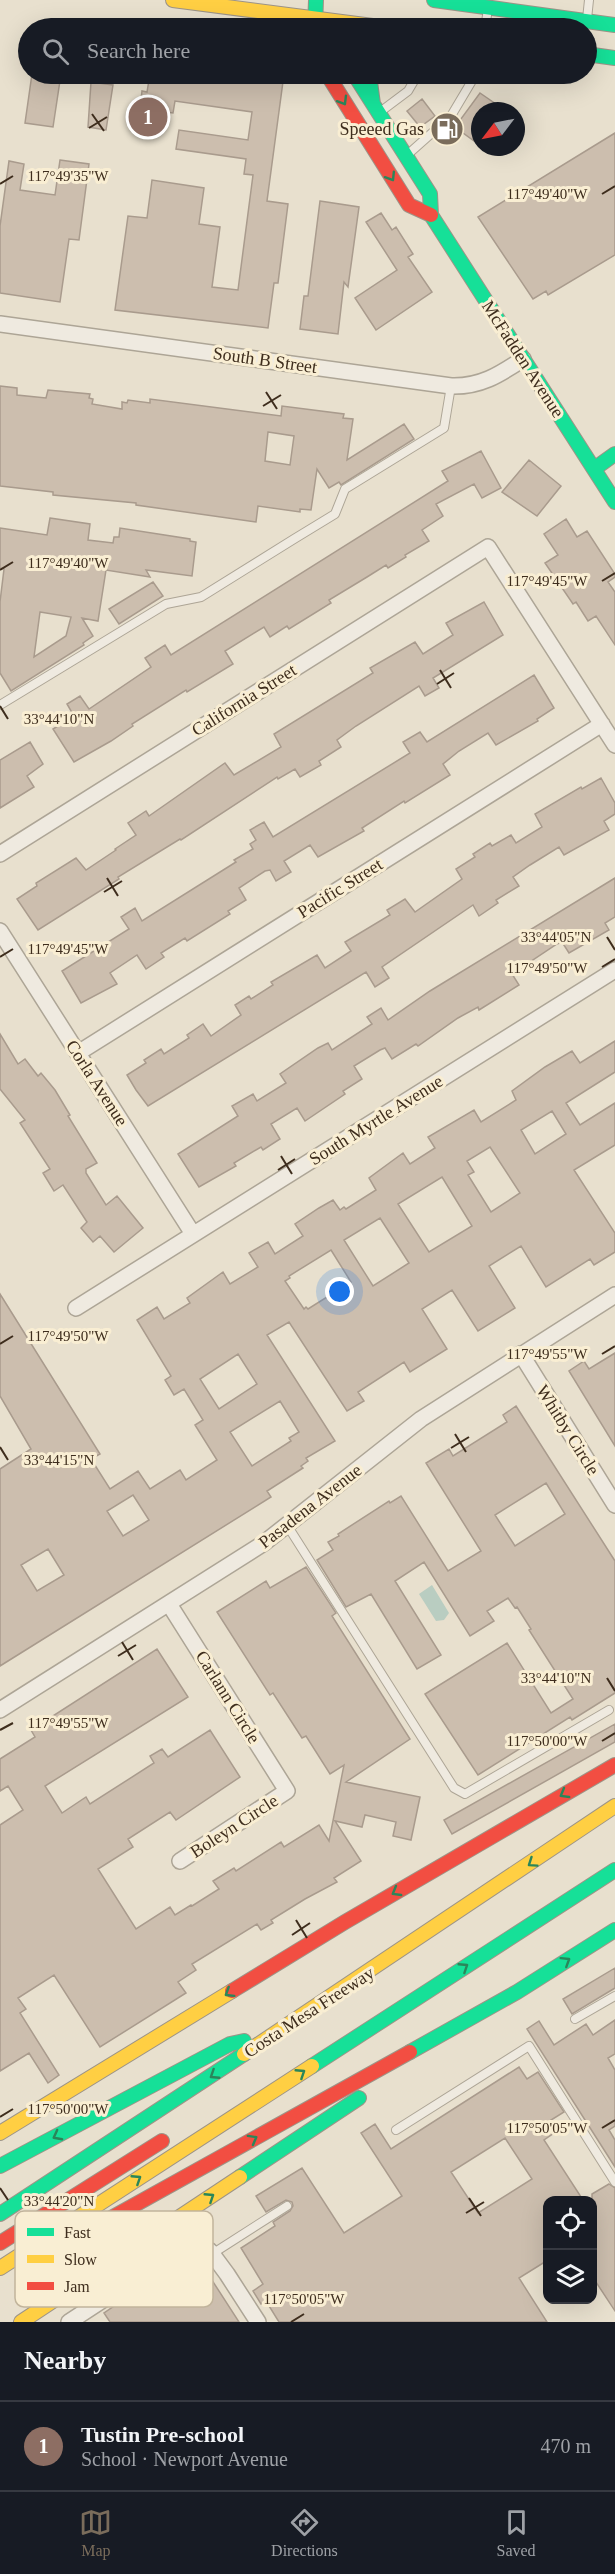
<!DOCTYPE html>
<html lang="en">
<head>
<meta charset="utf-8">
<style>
	body { margin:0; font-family:"Times New Roman",serif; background:#20242c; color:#f1f3f6 }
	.controls { position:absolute; right:18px; bottom:18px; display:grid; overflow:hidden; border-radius:12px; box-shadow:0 6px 24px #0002 }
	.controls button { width:54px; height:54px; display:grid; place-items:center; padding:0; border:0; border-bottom:2px solid #363941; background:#171b24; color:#f1f3f6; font:30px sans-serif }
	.compass { position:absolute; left:471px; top:102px; width:54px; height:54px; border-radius:50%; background:#171b24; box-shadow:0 6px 24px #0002; rotate:238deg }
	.you { position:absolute; left:340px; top:1292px; width:21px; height:21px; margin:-15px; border:4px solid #fff; border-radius:50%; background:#1a73e8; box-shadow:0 0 0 9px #1a73e833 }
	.badge { display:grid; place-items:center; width:39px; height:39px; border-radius:50%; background:#7a6c5b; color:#fff; font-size:20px; font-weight:700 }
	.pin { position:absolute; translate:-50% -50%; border:3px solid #fff; box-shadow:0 2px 6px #0006 }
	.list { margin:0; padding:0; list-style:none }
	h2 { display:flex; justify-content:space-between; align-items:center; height:78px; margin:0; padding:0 24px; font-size:26px }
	h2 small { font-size:20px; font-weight:400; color:#9ea1a6 }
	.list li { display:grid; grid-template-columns:39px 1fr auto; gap:18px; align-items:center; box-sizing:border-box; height:90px; padding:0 24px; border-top:2px solid #363941 }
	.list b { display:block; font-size:22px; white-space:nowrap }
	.list p { margin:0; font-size:20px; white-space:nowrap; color:#9ea1a6 }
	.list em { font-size:20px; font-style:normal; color:#9ea1a6 }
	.icon { flex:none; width:33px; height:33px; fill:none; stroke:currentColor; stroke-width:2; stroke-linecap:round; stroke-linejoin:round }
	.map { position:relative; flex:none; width:615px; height:2322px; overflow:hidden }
	.search { position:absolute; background:#171b24; box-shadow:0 6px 24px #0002; left:18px; right:18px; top:18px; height:66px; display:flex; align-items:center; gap:15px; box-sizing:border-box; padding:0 21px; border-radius:33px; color:#9ea1a6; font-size:22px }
	.sheet { height:168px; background:#171b24 }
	nav { display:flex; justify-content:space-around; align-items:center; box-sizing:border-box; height:84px; border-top:2px solid #363941; background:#171b24; font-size:16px; color:#9ea1a6 }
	nav a { display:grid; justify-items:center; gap:3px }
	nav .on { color:#7a6c5b }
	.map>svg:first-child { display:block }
</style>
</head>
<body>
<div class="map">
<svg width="615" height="2322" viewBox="0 0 615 2322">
	<rect width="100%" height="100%" fill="#e8e0ce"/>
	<!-- water -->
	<path fill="#b9cdc1" d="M 432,1585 L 449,1613 L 444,1620 L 436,1621 L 419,1594 Z"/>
	<!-- building -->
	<path fill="#ccbeae" stroke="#a99b8d" stroke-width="1.5" fill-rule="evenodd" d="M 32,74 L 61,74 L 53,127 L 25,123 Z
		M 150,74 L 284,74 L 267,201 L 288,204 L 278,283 L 274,283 L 268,328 L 115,310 L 128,216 L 147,218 L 152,180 L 204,188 L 199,224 L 220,227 L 212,287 L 238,290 L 253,175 L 244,174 L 246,159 L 176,149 L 179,130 L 248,140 L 252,112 L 175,101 L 173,113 L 140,109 L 142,91 L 147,92 Z
		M 91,82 L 113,85 L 106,130 L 88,127 Z
		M 480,93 L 506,111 L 480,111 L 480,133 L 474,141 L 455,127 Z
		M 422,99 L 435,116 L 420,127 L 407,111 Z
		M 615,133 L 615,255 L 548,295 L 546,291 L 533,299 L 478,217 Z
		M 60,160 L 89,164 L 79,240 L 69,239 L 60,302 L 0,293 L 0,226 L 9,161 L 24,164 L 20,190 L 55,195 Z
		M 320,201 L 359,207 L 348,287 L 344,282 L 338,334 L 300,329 L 304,296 L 308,296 Z
		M 381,213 L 392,230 L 396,227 L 413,254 L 408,257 L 432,292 L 376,330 L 355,298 L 397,270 L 366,222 Z
		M 0,386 L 17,388 L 17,395 L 46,398 L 48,390 L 90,394 L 89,398 L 93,399 L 92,404 L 122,409 L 122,402 L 127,403 L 128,400 L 150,403 L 150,399 L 281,416 L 282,406 L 344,414 L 343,418 L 353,419 L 347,460 L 404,424 L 414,439 L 341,485 L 339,482 L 329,488 L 317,469 L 311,510 L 300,509 L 300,512 L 258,506 L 256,522 L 136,505 L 136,503 L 53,495 L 53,492 L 0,486 ZM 268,432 L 294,436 L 290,465 L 265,461 Z
		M 481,451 L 501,488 L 482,498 L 474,484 L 436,504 L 443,516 L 422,530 L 429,541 L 405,555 L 406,557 L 388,568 L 386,565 L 367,577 L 329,600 L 331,603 L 289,629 L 287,626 L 270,637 L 264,627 L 225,651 L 233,664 L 187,692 L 186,690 L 132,724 L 133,726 L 111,741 L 74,762 L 53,729 L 74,716 L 67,704 L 80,696 L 89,709 L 151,667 L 145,658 L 165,645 L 171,655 L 448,481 L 442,471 Z
		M 529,460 L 561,486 L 537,516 L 502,492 Z
		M 50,518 L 90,524 L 88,540 L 113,543 L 114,537 L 119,537 L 120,528 L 190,539 L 190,541 L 196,542 L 192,576 L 146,570 L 150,577 L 106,570 L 98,621 L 82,618 L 93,636 L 83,643 L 84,645 L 11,691 L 0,673 L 0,602 L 4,569 L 0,568 L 0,528 L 47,535 ZM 40,612 L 71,617 L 66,636 L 34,657 Z
		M 566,519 L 577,537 L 587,531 L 615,574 L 615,577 L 608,582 L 615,592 L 615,645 L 596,616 L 588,621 L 576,602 L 573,604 L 545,563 L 558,555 L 544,534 Z
		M 153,582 L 163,596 L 119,624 L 109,609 Z
		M 484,602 L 503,635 L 433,678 L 439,688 L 425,696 L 419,686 L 356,726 L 337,740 L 341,747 L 319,761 L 321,765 L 300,777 L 295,769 L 278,779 L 277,777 L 181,840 L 180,839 L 118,877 L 119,879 L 38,930 L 17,899 L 37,886 L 36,883 L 76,858 L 86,870 L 116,850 L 115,849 L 136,835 L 128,823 L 146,811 L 149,816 L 225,763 L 234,775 L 281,747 L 274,734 L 373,673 L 370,668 L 415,642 L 423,654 L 453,635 L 446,623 Z
		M 534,675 L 554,708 L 537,719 L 538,721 L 496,745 L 488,733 L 459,751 L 443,764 L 450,775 L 405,803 L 404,801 L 362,828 L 364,831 L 318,857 L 310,845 L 284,861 L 291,872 L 276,881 L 270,870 L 265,871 L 239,888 L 246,900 L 228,911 L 230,914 L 187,941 L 185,938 L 161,953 L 164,957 L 146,969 L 137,955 L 110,973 L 117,984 L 81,1003 L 62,971 L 129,929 L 121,917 L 135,908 L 142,921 L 236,862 L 234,860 L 253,849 L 250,844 L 256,840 L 250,830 L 264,822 L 273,837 L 410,753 L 403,742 L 420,732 L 427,742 Z
		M 30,742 L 43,764 L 27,776 L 34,787 L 0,808 L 0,760 Z
		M 601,778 L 615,803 L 615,814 L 604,821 L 609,830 L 564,855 L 559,847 L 530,865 L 513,877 L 519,886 L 496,900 L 498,903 L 479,916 L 473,905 L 382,967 L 389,978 L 375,987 L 366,972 L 148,1106 L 136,1090 L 127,1075 L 146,1063 L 144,1060 L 161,1049 L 164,1054 L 189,1038 L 187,1035 L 203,1024 L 211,1036 L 241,1015 L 235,1005 L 249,996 L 251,999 L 273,985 L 271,982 L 317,955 L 325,968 L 351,951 L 345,942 L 390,915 L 387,910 L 405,899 L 415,912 L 462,879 L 456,869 L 475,857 L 473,854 L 490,843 L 492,846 L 511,835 L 516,843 L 542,827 L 535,814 L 581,787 L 582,789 Z
		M 615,878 L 615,917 L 605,923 L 609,930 L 569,953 L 562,942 L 557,944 L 512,974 L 519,985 L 479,1010 L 478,1007 L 458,1018 L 418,1046 L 416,1044 L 392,1059 L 385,1048 L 380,1050 L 354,1066 L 362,1079 L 343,1091 L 345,1094 L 305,1121 L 297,1108 L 271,1124 L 280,1139 L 263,1150 L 261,1147 L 234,1163 L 236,1166 L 199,1187 L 178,1154 L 238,1116 L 232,1106 L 253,1094 L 257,1101 L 286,1083 L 280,1074 L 318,1048 L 328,1043 L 332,1050 L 372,1024 L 367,1017 L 381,1008 L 388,1020 L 430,991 Z
		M 0,1034 L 18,1064 L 25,1059 L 38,1076 L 41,1073 L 55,1090 L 70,1115 L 68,1116 L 97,1163 L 86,1169 L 86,1173 L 106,1205 L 117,1196 L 143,1228 L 114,1252 L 100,1236 L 93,1242 L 81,1228 L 87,1222 L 63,1185 L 54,1191 L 43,1173 L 50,1169 L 20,1123 L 25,1120 L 0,1089 Z
		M 615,1041 L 615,1072 L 566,1103 L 580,1125 L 615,1103 L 615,1145 L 574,1170 L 615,1233 L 615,1252 L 594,1265 L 590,1259 L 546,1287 L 521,1246 L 489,1266 L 515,1308 L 478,1331 L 452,1290 L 422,1309 L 447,1349 L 410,1372 L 404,1362 L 358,1392 L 364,1401 L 347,1411 L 289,1322 L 267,1335 L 335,1441 L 306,1458 L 308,1461 L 301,1466 L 303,1468 L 267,1491 L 271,1497 L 0,1666 L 0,1469 L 31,1449 L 0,1396 L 0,1294 L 100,1454 L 91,1459 L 110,1489 L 138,1471 L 150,1489 L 180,1470 L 186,1480 L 217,1460 L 195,1425 L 203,1420 L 184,1389 L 174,1395 L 165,1380 L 171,1376 L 137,1320 L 157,1307 L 164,1319 L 190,1303 L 187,1298 L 223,1272 L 230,1284 L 258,1267 L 249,1253 L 268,1242 L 275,1254 L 303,1236 L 295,1224 L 319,1208 L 333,1200 L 340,1210 L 344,1207 L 346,1209 L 376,1190 L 369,1178 L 403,1153 L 410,1164 L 435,1148 L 428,1137 L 474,1110 L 481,1122 L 516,1100 L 512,1091 L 545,1067 L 572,1051 L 580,1063 ZM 552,1111 L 566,1134 L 535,1154 L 521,1130 ZM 490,1147 L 520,1193 L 491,1212 L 468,1175 L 474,1172 L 467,1161 ZM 442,1177 L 472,1226 L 429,1252 L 398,1204 ZM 380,1218 L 409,1263 L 373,1286 L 344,1240 ZM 331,1250 L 351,1282 L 308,1309 L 306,1307 L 304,1309 L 285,1281 L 290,1278 L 289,1276 ZM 238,1354 L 257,1384 L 219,1409 L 200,1379 ZM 280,1401 L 299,1432 L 289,1438 L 291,1441 L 252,1466 L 230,1432 ZM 133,1495 L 149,1520 L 123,1536 L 107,1511 ZM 48,1549 L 64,1575 L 37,1591 L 21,1565 Z
		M 615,1353 L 615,1446 L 569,1371 L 584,1361 L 589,1369 Z
		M 516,1406 L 615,1561 L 615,1693 L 572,1720 L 570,1717 L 478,1775 L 425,1694 L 507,1643 L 551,1713 L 573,1699 L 529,1630 L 531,1629 L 517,1607 L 515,1608 L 508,1598 L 487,1611 L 494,1621 L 470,1636 L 424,1562 L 395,1581 L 441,1655 L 417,1669 L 371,1594 L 346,1607 L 317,1560 L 333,1550 L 328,1542 L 339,1536 L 338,1534 L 389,1501 L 390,1503 L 401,1496 L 448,1571 L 481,1551 L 426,1463 L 449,1449 L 453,1456 L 507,1422 L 503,1415 ZM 546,1483 L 565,1514 L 515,1546 L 495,1515 Z
		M 306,1567 L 336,1613 L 332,1616 L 410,1739 L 346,1782 L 420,1797 L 411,1840 L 393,1836 L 396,1822 L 365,1815 L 362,1827 L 335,1821 L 361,1861 L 334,1878 L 337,1882 L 305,1899 L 271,1920 L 273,1923 L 261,1930 L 257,1924 L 192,1964 L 196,1970 L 178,1982 L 186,1993 L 100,2047 L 54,1975 L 18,1998 L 26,2009 L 20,2013 L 59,2075 L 48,2083 L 29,2053 L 0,2071 L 0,1825 L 23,1810 L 8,1786 L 0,1791 L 0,1759 L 35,1737 L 31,1730 L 157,1649 L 188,1697 L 45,1786 L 62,1813 L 86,1797 L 90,1804 L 154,1763 L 150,1756 L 162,1749 L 168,1757 L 210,1730 L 240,1777 L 176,1820 L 170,1812 L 128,1839 L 133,1847 L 98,1869 L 136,1929 L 170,1907 L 175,1915 L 191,1905 L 192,1906 L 219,1889 L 213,1881 L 234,1868 L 236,1871 L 281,1842 L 284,1847 L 319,1825 L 329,1841 L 344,1765 L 330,1774 L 306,1736 L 302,1738 L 273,1693 L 270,1695 L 217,1612 L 266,1581 L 270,1588 Z
		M 615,1724 L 615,1742 L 452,1834 L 444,1820 Z
		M 615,1968 L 615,1988 L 572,2014 L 563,1999 Z
		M 615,2020 L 615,2054 L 608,2058 L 615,2070 L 615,2126 L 609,2130 L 615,2140 L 615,2167 L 527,2029 L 539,2021 L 554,2045 L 586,2024 L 593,2035 Z
		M 519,2067 L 527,2079 L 538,2072 L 564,2112 L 551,2120 L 557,2131 L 544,2140 L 583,2200 L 548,2200 L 548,2260 L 519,2278 L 547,2322 L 279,2322 L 266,2301 L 261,2304 L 253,2291 L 263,2284 L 241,2248 L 275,2226 L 273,2222 L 290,2211 L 293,2206 L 292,2202 L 286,2200 L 266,2212 L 256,2196 L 302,2168 L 344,2233 L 402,2196 L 361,2133 L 375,2124 L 391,2149 ZM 505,2138 L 532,2179 L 478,2213 L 451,2172 Z
		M 609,2184 L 615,2188 L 615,2311 L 592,2276 L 592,2194 Z
		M 185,2258 L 200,2280 L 208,2274 L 239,2322 L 110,2322 L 104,2313 Z"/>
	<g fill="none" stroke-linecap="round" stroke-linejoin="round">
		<defs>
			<path id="lane" d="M 587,19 L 589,0
				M 485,28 L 488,9
				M 380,112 L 408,91 L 418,74
				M 406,156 L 451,116 L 476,74
				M 0,705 L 166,604 L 201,597 L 294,539 L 335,514 L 345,489 L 444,428 L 451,386
				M 287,1525 L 454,1788 L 465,1794 L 609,1710
				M 575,2019 L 615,1996
				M 396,2130 L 529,2046 L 615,2182
				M 212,2254 L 287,2206"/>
			<path id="street" d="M 0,324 L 451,386 C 480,387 499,375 523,359
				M 0,854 L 488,547 L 615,745
				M 0,931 L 193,1234
				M 78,1053 L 602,724
				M 76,1308 L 615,970
				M 521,1354 L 615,1505
				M 169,1604 L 287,1791 L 180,1861
				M 0,1710 L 264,1543 L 421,1419 L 615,1295
				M 69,2322 L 182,2248 L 210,2251 L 227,2274 L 258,2322"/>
			<path id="fast" d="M 434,0 L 615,25
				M 315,28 L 316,0
				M 586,54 L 615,58
				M 354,74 L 430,194 L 431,215 L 615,502
				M 369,74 L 373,104
				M 594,469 L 615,454
				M 410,2052 L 517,1992 L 615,1930
				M 312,2066 L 615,1870
				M 0,2166 L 230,2044 L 244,2041
				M 240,2177 L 359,2098
				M 0,2214 L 244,2054"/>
			<path id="slow" d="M 173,0 L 388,28
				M 244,2054 L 615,1806
				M 0,2133 L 232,1991
				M 0,2268 L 312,2066
				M 21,2322 L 240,2177"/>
			<path id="jam" d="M 327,74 L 409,205 L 431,215
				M 232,1991 L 345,1922 L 615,1765
				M 77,2237 L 410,2052
				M 0,2243 L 162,2141"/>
		</defs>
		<!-- lane casing -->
		<use href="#lane" stroke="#ada596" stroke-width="10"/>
		<!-- street casing -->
		<use href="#street" stroke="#ada596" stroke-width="18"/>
		<!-- fast casing -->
		<use href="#fast" stroke="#9d9487" stroke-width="16"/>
		<!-- slow casing -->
		<use href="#slow" stroke="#9d9487" stroke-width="16"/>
		<!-- jam casing -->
		<use href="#jam" stroke="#9d9487" stroke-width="16"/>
		<!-- lane -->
		<use href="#lane" stroke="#efeae0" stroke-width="8"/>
		<!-- street -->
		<use href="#street" stroke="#efeae0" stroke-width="15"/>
		<!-- fast -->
		<use href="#fast" stroke="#16e098" stroke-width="14"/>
		<!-- slow -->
		<use href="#slow" stroke="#ffcf43" stroke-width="14"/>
		<!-- jam -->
		<use href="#jam" stroke="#f24e42" stroke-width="14"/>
	</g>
	<!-- one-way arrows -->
	<defs><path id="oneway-chevron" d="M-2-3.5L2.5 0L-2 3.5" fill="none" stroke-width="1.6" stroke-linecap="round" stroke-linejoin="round" transform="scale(1.5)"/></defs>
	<g stroke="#2a865a">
		<use href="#oneway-chevron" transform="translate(343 101) rotate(59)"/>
		<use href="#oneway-chevron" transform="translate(391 177) rotate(58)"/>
		<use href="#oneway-chevron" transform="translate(564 1794) rotate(150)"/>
		<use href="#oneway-chevron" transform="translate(532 1863) rotate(146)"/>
		<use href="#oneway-chevron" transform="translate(396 1892) rotate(150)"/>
		<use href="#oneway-chevron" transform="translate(566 1961) rotate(-32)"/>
		<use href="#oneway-chevron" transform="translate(464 1967) rotate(-33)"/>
		<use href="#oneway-chevron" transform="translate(229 1993) rotate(148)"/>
		<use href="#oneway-chevron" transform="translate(301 2073) rotate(-33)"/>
		<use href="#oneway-chevron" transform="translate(214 2075) rotate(147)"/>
		<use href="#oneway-chevron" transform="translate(57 2136) rotate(152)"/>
		<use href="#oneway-chevron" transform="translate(253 2139) rotate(-29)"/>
		<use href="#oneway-chevron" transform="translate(137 2179) rotate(-33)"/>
		<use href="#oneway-chevron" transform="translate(210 2197) rotate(-33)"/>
	</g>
	<!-- ticks -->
	<path fill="none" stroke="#3e2d1d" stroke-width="2" d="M 92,114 L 104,131M 89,128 L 107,117M 0,184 L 13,176M 602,194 L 615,186M 266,392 L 277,409M 263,406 L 281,395M 0,570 L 13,562M 602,581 L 615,573M 440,670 L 451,688M 437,684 L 454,673M 0,706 L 8,719M 107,878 L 118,896M 104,892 L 122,881M 607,937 L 615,950M 0,957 L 13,949M 602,967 L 615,959M 281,1156 L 292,1174M 278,1170 L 295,1159M 0,1344 L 13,1336M 602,1354 L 615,1346M 455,1434 L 466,1452M 0,1447 L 8,1460M 451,1448 L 469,1437M 122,1642 L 133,1660M 118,1656 L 136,1645M 607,1678 L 615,1691M 0,1730 L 13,1723M 602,1741 L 615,1733M 296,1920 L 307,1938M 292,1935 L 310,1923M 0,2117 L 13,2109M 602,2128 L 615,2120M 0,2188 L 8,2200M 469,2198 L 481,2216M 466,2213 L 484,2202M 291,2322 L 304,2314"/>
	<!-- icons -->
	<defs>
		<symbol id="fuel-disc" viewBox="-11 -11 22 22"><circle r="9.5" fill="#7a6c5b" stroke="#f9eed3"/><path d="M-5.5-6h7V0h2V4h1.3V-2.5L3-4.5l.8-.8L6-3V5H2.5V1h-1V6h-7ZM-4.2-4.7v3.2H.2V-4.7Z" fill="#fff"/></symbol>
	</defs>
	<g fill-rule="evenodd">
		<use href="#fuel-disc" x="428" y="110" width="38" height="38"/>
	</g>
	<g text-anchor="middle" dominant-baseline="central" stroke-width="6" stroke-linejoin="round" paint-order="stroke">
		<!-- poi labels -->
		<g font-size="18" fill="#3e2d1d" stroke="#f9eed3" text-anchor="end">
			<text x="424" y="129">Speeed Gas</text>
		</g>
		<!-- street labels -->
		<g font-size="18" fill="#3e2d1d" stroke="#f9eed3">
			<text transform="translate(523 359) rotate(57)">McFadden Avenue</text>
			<text transform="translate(265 360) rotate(8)">South B Street</text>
			<text transform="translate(244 700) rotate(-32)">California Street</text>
			<text transform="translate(340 888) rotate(-32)">Pacific Street</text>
			<text transform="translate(97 1083) rotate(57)">Corla Avenue</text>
			<text transform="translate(376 1120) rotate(-32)">South Myrtle Avenue</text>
			<text transform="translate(568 1430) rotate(58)">Whitby Circle</text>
			<text transform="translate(310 1506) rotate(-38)">Pasadena Avenue</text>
			<text transform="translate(228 1697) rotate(58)">Carlann Circle</text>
			<text transform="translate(234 1826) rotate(-33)">Boleyn Circle</text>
			<text transform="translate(309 2012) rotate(-33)">Costa Mesa Freeway</text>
		</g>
	</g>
	<!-- legend -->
	<rect x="15" y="2211" width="198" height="96" rx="9" fill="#f9eed3" stroke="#c1b49c" stroke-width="1.5"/>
	<rect x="27" y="2228" width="27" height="8" fill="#16e098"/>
	<rect x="27" y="2255" width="27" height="8" fill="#ffcf43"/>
	<rect x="27" y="2282" width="27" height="8" fill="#f24e42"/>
	<g font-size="16" fill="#3e2d1d">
		<text x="64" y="2238">Fast</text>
		<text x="64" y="2265">Slow</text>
		<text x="64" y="2292">Jam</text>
	</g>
	<g font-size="15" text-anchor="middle" fill="#3e2d1d" stroke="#f9eed3" stroke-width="6" stroke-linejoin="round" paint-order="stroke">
		<text x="68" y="181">117°49'35"W</text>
		<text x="547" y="199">117°49'40"W</text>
		<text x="68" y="568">117°49'40"W</text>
		<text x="547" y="586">117°49'45"W</text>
		<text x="59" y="724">33°44'10"N</text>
		<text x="556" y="942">33°44'05"N</text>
		<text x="68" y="954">117°49'45"W</text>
		<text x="547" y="973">117°49'50"W</text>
		<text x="68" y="1341">117°49'50"W</text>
		<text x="547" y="1359">117°49'55"W</text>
		<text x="59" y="1465">33°44'15"N</text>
		<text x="556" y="1683">33°44'10"N</text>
		<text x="68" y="1728">117°49'55"W</text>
		<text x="547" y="1746">117°50'00"W</text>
		<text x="68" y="2114">117°50'00"W</text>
		<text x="547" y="2133">117°50'05"W</text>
		<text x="59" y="2206">33°44'20"N</text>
		<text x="304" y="2304">117°50'05"W</text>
	</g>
</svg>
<div class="controls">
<button><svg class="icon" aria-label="locate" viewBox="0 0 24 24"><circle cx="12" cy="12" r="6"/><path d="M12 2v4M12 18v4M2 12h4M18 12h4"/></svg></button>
<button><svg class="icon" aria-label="layers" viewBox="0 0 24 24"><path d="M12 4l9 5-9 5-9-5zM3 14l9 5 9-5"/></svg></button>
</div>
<svg class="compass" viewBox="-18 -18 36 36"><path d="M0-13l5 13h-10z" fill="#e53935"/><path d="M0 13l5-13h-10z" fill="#9ea1a6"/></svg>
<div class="you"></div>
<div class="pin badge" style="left:148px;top:117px;background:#8d6e63">1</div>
<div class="search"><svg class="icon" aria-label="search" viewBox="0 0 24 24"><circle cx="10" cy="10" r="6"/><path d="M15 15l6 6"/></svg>Search here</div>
</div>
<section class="sheet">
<h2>Nearby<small></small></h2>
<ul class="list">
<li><span class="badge" style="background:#8d6e63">1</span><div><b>Tustin Pre-school</b><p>School · Newport Avenue</p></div><em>470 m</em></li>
</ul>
</section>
<nav>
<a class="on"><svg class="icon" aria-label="map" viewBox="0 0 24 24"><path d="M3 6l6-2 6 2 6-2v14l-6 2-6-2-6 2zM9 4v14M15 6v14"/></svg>Map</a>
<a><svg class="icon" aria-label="directions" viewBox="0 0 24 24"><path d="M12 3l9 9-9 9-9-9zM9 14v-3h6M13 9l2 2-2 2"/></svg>Directions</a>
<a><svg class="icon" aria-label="saved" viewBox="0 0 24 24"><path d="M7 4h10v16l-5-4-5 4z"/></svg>Saved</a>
</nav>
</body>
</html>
